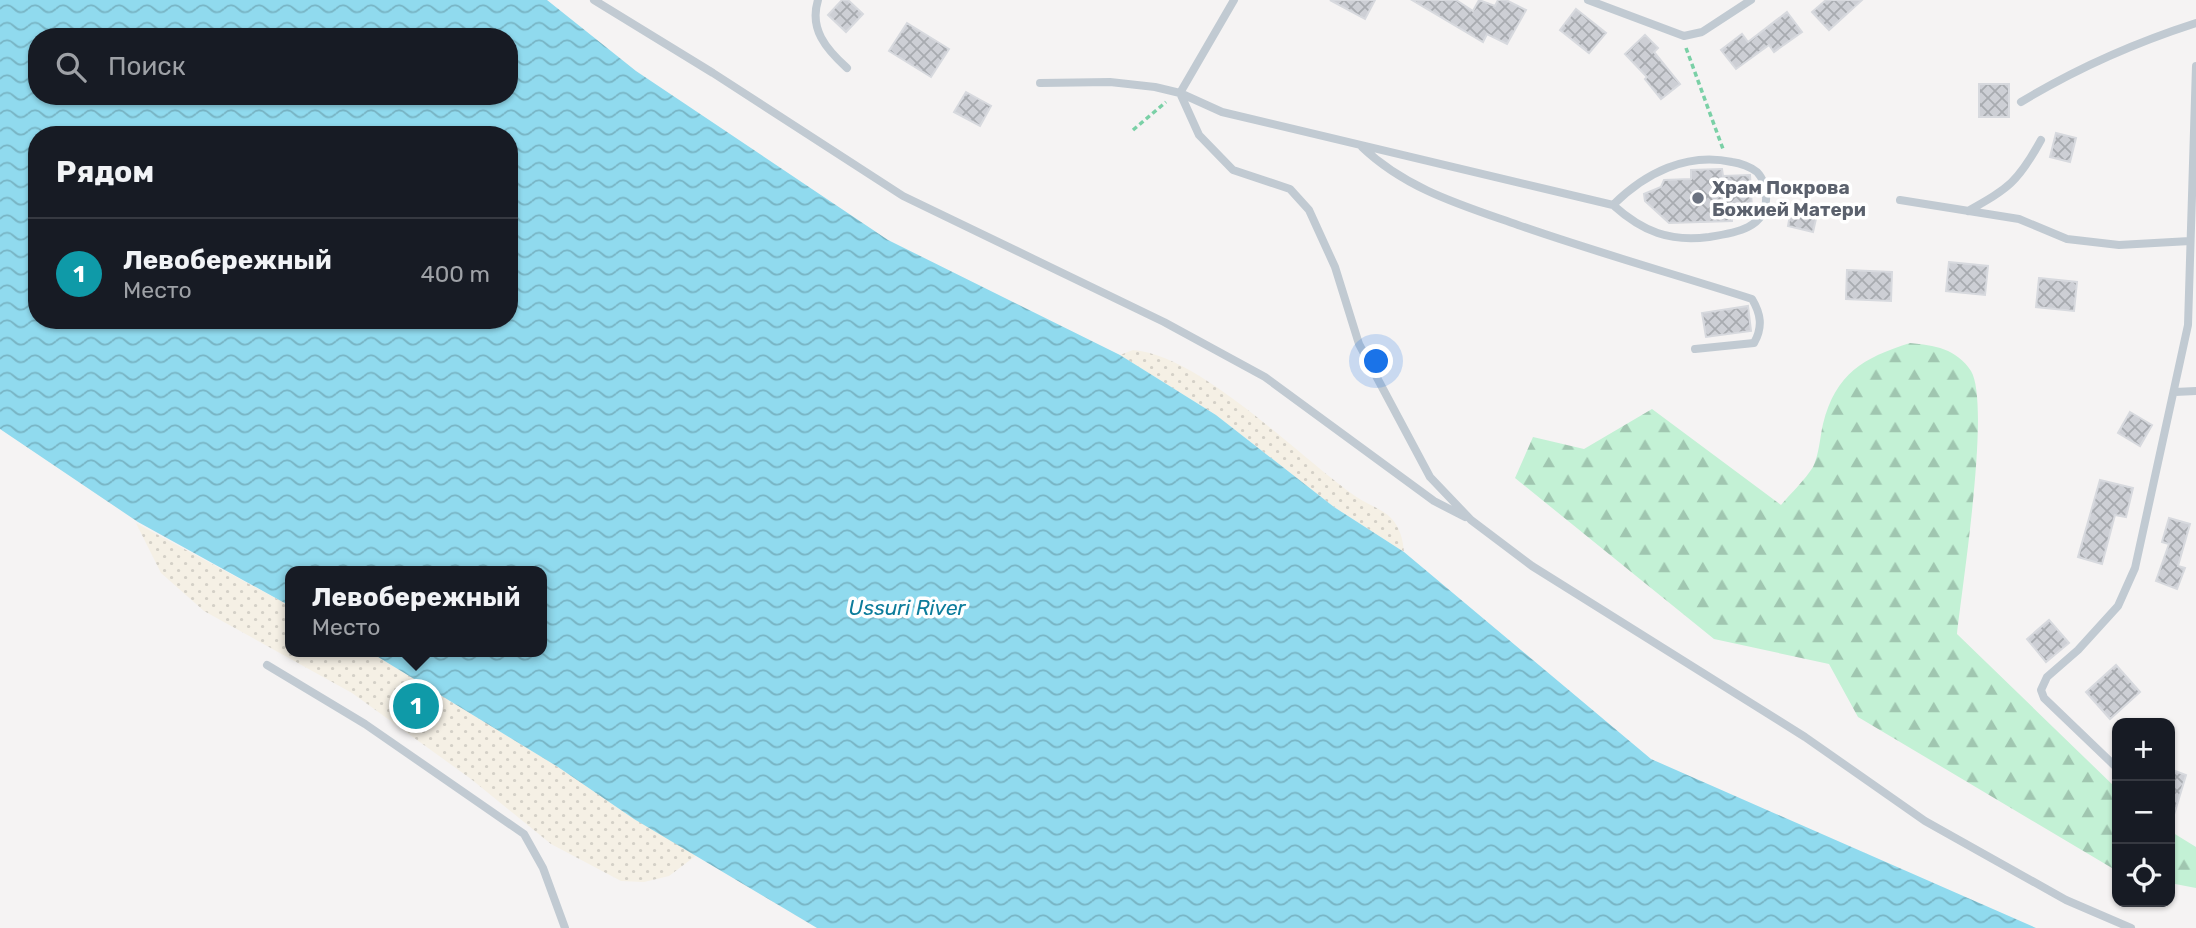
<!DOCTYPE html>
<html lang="ru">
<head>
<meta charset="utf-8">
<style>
	body { margin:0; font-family:Rubik,sans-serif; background:#20242c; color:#f1f3f6 }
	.controls { position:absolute; right:21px; bottom:21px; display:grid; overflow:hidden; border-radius:14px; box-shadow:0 2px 5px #0004 }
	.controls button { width:63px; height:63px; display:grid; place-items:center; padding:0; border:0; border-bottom:2px solid #363941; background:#171b24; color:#f1f3f6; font:35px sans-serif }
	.you { position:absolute; left:1377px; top:362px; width:24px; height:24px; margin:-18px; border:5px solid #fff; border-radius:50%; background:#1a73e8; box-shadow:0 0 0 10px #1a73e833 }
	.badge { display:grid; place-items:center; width:46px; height:46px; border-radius:50%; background:#1a73e8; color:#fff; font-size:23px; font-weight:700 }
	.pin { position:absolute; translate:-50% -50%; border:4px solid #fff; box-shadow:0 2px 7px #0006 }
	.popup { position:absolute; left:285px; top:566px; width:262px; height:91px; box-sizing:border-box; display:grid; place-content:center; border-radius:14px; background:#171b24; filter:drop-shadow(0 2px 5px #0005); font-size:23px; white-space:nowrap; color:#9ea1a6 }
	.popup b { font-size:26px; color:#f1f3f6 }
	.popup::after { content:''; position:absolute; left:50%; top:100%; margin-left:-14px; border:14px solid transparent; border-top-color:#171b24 }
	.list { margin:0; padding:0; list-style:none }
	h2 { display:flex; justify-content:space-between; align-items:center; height:91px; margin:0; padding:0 28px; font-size:30px }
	h2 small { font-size:23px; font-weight:400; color:#9ea1a6 }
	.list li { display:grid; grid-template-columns:46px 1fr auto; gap:21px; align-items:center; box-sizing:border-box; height:112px; padding:0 28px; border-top:2px solid #363941 }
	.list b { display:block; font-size:26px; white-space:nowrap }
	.list p { margin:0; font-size:23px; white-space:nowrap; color:#9ea1a6 }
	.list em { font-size:23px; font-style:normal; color:#9ea1a6 }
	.icon { flex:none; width:38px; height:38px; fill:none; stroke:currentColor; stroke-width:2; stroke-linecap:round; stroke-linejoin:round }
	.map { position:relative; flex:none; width:2196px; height:928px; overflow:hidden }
	.search { position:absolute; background:#171b24; box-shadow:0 2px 5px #0004; left:28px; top:28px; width:490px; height:77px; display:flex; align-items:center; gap:18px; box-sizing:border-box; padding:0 24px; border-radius:28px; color:#9ea1a6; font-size:26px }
	.panel { position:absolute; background:#171b24; box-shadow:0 2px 5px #0004; left:28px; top:126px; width:490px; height:203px; border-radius:28px }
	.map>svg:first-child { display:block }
</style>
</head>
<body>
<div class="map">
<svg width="2196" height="928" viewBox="0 0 2196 928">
	<defs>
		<pattern id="forest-firs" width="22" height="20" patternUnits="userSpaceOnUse" patternTransform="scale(1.75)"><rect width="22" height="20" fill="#c3f1d5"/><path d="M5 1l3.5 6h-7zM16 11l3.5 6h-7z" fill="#a0c6b0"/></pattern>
		<pattern id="sand-dots" width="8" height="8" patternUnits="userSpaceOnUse" patternTransform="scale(1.75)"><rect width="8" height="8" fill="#f5f0e5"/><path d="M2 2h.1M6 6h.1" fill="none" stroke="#d4d0c7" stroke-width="1.8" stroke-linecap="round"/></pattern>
		<pattern id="water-waves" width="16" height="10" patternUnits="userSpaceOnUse" patternTransform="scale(1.75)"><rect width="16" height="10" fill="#90daee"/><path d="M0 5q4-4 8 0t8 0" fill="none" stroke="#78b4c4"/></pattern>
		<pattern id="building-cross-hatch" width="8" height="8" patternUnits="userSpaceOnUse" patternTransform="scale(1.75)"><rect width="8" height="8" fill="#cdcfd5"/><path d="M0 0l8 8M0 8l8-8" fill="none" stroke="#a8abb0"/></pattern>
	</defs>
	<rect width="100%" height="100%" fill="#f5f3f3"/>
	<!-- forest -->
	<path fill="url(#forest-firs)" d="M 1910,343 C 1934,345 1957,349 1971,371 C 1991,404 1962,587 1957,634 L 2117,789 L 2117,871 L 1858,717 L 1829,664 L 1714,639 L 1515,478 L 1533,437 L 1584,449 L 1652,409 L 1781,505 C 1791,493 1805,480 1813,467 C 1819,455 1820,437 1823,424 C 1836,373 1863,358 1910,343 Z
		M 2170,831 L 2196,847 L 2196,888 L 2170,883 Z"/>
	<!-- sand -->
	<path fill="url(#sand-dots)" d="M 1133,350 C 1200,355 1298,456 1355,496 C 1366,504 1381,508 1391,518 C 1400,527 1403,540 1404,552 L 1334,507 L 1216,415 L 1120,355 Z
		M 136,523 L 290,606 L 290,652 L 370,652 L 558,767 L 634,819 L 698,854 L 669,876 L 644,882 L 621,881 L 551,844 L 471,779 L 352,693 L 204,611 L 161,573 Z"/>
	<!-- water -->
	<path fill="url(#water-waves)" fill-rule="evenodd" d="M 0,0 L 547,0 L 636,71 L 888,240 L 1120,355 L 1216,415 L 1334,507 L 1404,552 L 1651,759 L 2036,928 L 817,928 L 634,819 L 558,767 L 370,652 L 542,652 L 542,571 L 290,571 L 290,606 L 138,522 L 0,429 ZM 37,37 L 509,37 L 509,96 L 37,96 ZM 37,135 L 509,135 L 509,320 L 37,320 Z"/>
	<!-- building -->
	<path fill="url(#building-cross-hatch)" stroke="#d7d9de" stroke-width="2" d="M 842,0 L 848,0 L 863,14 L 846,32 L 828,15 Z
		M 1330,0 L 1375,0 L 1365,19 Z
		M 1412,0 L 1456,0 L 1473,11 L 1479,0 L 1495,6 L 1498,0 L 1506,0 L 1526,10 L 1507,44 L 1487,34 L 1483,42 Z
		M 1826,0 L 1862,0 L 1829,30 L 1812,12 Z
		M 1576,9 L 1606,33 L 1589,53 L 1560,30 Z
		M 1787,12 L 1802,32 L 1774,52 L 1769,45 L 1736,69 L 1721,50 L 1742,34 L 1748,42 Z
		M 907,23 L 949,49 L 931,77 L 889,51 Z
		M 1645,35 L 1658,48 L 1654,52 L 1680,84 L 1661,99 L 1645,79 L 1647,77 L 1625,54 Z
		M 1979,84 L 2009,84 L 2009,117 L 1979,117 Z
		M 966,92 L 991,106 L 980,126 L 954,112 Z
		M 2056,133 L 2076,138 L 2070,162 L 2050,157 Z
		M 1722,169 L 1723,176 L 1750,175 L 1752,208 L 1731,209 L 1732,221 L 1669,223 L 1645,201 L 1644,194 L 1661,187 L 1664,180 L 1691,179 L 1691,170 Z
		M 1792,204 L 1818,210 L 1813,232 L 1788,226 Z
		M 1949,262 L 1988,266 L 1985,295 L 1946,291 Z
		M 1847,270 L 1892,272 L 1891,301 L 1846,299 Z
		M 2039,278 L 2077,282 L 2074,311 L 2036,307 Z
		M 1748,306 L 1751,331 L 1706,337 L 1702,313 Z
		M 2130,412 L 2152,425 L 2140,446 L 2118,433 Z
		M 2100,480 L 2133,488 L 2126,517 L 2115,515 L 2102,564 L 2078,557 Z
		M 2169,518 L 2190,524 L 2178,566 L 2185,568 L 2177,589 L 2156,581 L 2169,544 L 2162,542 Z
		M 2049,620 L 2069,643 L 2046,662 L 2027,639 Z
		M 2116,665 L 2140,692 L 2110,719 L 2086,692 Z
		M 2170,769 L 2186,775 L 2173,818 L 2170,817 Z"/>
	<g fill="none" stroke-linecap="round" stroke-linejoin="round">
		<!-- path -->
		<path stroke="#7ad0a6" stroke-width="3.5" stroke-dasharray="5 3.5" stroke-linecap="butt" d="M 1686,48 L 1723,149
			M 1133,130 L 1166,102"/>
		<!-- service -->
		<path stroke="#c1cad2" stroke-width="8" d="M 594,0 L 713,73 L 903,196 L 1164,322 L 1265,377 L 1434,501 L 1465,517
			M 818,0 C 809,29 826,49 847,68
			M 1588,0 L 1684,36 L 1702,32 L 1751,0
			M 1040,83 L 1110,82 L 1155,87 L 1180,93 L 1222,112 L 1613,205 C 1643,232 1670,242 1709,237 C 1735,233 1768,228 1766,196 C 1766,188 1763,178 1757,172 C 1751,167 1740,163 1732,162 C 1687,152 1645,173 1613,205
			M 1180,93 L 1199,135 L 1233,170 L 1290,189 L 1309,210 L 1335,267 L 1359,344 L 1430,477 L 1471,520 L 1532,566 L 1805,737 L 1925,821 L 2066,900 L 2131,928
			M 1180,93 L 1234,0
			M 2021,102 C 2077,68 2134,43 2196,23
			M 1362,147 C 1406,189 1461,205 1518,225 C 1595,252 1674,274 1752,299 C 1761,314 1763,327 1754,343 L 1695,349
			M 1900,200 L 2019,219 L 2067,239 L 2119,245 L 2190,241
			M 1968,211 C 2009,188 2018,182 2041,140
			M 2175,392 L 2196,391
			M 267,665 L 365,724 L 524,834 L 543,868 L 565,928
			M 2117,768 L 2044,698 L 2041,690 L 2047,677 L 2078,650 L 2118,606 L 2135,568 L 2188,325 L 2196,66"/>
	</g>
	<!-- markers -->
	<circle fill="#6b7280" stroke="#fff" stroke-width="2.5" cx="1698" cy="198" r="7"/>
	<g text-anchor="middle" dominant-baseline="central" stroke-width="7" stroke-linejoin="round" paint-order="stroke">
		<!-- worship labels -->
		<g font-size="19" font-weight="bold" fill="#5b616d" stroke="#fff" text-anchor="start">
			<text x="1712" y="187">Храм Покрова<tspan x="1712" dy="22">Божией Матери</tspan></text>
		</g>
		<!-- water labels -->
		<g font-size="21" font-style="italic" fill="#0c7c9b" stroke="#fff">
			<text x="907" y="607">Ussuri River</text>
		</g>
	</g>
</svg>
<div class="controls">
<button>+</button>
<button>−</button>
<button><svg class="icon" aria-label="locate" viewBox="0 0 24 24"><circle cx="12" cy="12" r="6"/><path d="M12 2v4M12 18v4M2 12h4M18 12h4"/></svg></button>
</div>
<div class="you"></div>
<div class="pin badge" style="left:416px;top:706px;background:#0f9aa8">1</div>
<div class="popup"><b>Левобережный</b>Место</div>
<div class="search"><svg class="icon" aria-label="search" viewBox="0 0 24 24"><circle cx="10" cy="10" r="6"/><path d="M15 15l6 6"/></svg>Поиск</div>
<section class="panel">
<h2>Рядом<small></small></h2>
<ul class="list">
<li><span class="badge" style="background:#0f9aa8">1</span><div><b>Левобережный</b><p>Место</p></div><em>400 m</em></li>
</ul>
</section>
</div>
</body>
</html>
